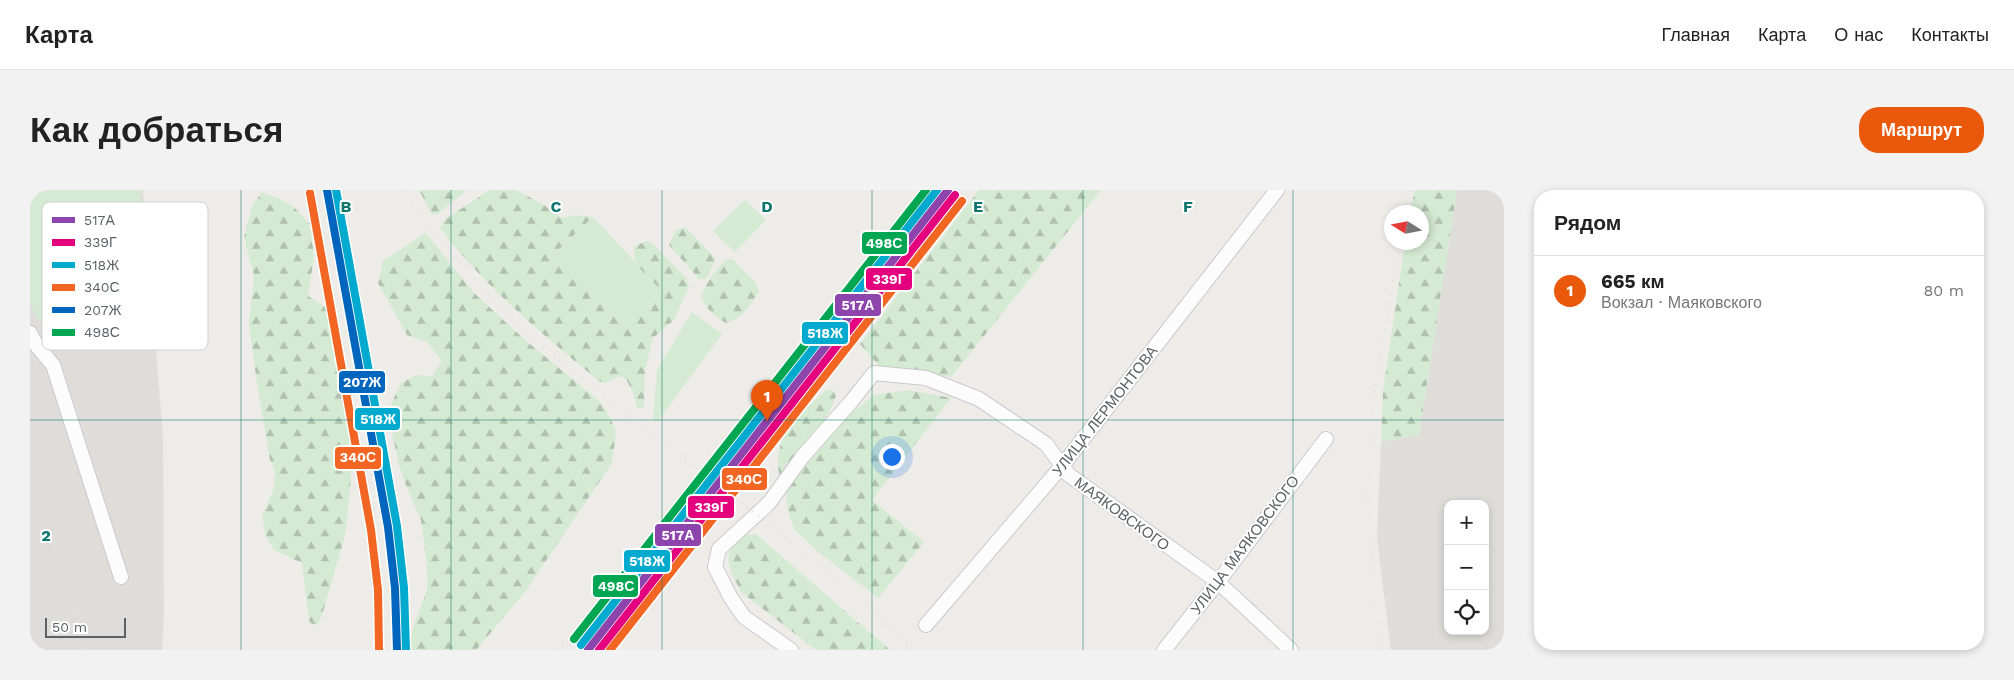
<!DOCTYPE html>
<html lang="ru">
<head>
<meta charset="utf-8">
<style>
	body { margin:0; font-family:"Work Sans",sans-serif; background:#f2f2f2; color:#222 }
	.controls { position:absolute; right:15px; bottom:15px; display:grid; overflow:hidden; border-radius:10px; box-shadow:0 2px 8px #0003 }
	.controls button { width:45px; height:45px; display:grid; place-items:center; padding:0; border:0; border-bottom:1px solid #e0e0e0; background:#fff; color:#222; font:25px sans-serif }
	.compass { position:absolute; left:1354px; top:15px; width:45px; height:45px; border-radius:50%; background:#fff; box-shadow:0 2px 8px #0003; rotate:281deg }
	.scale { position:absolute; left:15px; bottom:12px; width:81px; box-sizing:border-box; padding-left:5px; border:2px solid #5c6166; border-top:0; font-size:14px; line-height:18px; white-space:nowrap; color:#5c6166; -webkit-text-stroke:4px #fff; paint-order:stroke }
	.you { position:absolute; left:861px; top:266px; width:18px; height:18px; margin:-12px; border:4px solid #fff; border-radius:50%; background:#1a73e8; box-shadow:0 0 0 8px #1a73e833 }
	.badge { display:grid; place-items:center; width:32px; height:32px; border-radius:50%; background:#ea580c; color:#fff; font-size:16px; font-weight:700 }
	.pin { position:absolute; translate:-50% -41px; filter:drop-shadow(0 1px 2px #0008) }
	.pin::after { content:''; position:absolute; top:26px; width:18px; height:15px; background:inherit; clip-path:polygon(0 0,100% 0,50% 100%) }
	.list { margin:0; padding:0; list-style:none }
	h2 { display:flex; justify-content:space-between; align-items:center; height:65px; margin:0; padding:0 20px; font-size:21px }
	h2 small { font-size:16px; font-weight:400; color:#767676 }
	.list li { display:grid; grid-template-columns:32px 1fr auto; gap:15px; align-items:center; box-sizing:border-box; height:70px; padding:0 20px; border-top:1px solid #e0e0e0 }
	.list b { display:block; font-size:19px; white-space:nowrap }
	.list p { margin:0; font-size:16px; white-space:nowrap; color:#767676 }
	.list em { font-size:16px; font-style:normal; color:#767676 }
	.icon { flex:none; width:28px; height:28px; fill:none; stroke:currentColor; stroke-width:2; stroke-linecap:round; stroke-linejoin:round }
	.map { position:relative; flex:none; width:1474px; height:460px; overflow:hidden; border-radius:20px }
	header { display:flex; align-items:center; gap:30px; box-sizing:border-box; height:70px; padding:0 25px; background:#fff; border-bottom:1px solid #e0e0e0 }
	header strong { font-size:24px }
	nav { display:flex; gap:28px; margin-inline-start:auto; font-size:18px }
	.intro { display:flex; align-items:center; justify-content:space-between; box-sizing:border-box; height:120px; padding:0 30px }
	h1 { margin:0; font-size:35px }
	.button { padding:12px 22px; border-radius:20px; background:#ea580c; color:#fff; font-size:18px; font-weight:700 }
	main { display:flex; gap:30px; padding:0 30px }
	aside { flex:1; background:#fff; border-radius:20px; box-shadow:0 2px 8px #0003 }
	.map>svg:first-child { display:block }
</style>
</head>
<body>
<header>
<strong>Карта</strong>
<nav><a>Главная</a><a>Карта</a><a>О нас</a><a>Контакты</a></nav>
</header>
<div class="intro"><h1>Как добраться</h1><a class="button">Маршрут</a></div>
<main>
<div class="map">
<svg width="1474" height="460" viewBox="0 0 1474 460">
	<defs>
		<pattern id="forest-firs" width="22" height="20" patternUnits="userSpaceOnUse" patternTransform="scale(1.25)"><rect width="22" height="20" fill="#d5ead2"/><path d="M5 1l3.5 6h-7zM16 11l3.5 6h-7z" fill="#b0c1ae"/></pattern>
	</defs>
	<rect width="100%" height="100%" fill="#edece8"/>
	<!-- industrial -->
	<path fill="#deddd9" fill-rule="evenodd" d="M 0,0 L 113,0 L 133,247 L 134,424 L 132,460 L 0,460 Z
		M 1427,0 L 1474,0 L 1474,460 L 1361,460 L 1347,348 L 1351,252 L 1389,245 ZM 1418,314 L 1455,314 L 1455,441 L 1418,441 Z"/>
	<!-- grass -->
	<path fill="#d5ead2" d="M 0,0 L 110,0 L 120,117 L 67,125 L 18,146 L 0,114 Z
		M 715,10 L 736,30 L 705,62 L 683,41 Z
		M 563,27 L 632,101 L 593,135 L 527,61 Z
		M 662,122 L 692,144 L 627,232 L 623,229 L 627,180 Z"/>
	<!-- forest -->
	<path fill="url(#forest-firs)" d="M 389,0 L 437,0 L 407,24 L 402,24 Z
		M 460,0 L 486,0 L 514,15 L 531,28 L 545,25 L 563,27 L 527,61 L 593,135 L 632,101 C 621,88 599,75 605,56 L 617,51 L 623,54 L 656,88 L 659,96 L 644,130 L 623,148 L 615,180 L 614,215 L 612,218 L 607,218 L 603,202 L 596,189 L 589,186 L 575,193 L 569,191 C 513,145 455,97 410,38 L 414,30 Z
		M 949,0 L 1071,0 L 921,187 L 850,177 L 830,154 Z
		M 1385,0 L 1427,0 L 1389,245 L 1351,252 L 1353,201 L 1375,53 L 1392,52 L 1392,22 L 1380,22 Z
		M 232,2 L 250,9 L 264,17 L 280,35 L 284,67 L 278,106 L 295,117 L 312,147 L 318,217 L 321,288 L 315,346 L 292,425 L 288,434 L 283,435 L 279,431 L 272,373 L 244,360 L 236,346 L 232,327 L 244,298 L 245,280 L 240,270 L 226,186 L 219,135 L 224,86 L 214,47 L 222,16 Z
		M 655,37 L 683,66 L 685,71 L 676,89 L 669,89 L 639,55 L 646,40 Z
		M 396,43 L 443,102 L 495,150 L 568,210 L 580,227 L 586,242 L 582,273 L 495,402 L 446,460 L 379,460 L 383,438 L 397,400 L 397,375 L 391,330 L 371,283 L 361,239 L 361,214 L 371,193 L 386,185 L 402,186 L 412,171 L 397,152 L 377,145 L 348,93 L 353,71 Z
		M 702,69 L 726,93 L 729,102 C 719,115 713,128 696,133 C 684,126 677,120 671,107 C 676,93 685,81 695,70 Z
		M 802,199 L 806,206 C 794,238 772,261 750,286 C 745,273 750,249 758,237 C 764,228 785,211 795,201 Z
		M 879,200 L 921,208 L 842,310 L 894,352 L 848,408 L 786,360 L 764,339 L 757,317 L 756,300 L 810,233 L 844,205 Z
		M 726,344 L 860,460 L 786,460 L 711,402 L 701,382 L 698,369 L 700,357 L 713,345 Z"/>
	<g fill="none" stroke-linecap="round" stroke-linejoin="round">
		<defs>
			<path id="minor" d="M 0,143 L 7,156 L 23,175 L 91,387
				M 896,435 L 1032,276 L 1247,0
				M 761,460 L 714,427 L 701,408 L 685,377 L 689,359 L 739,313 L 773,266 L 820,213 L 844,183 L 896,188 L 949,209 L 1016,254 L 1039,285 L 1188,392 L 1261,460
				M 1134,460 L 1188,392 L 1296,249"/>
		</defs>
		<!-- minor casing -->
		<use href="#minor" stroke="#cacaca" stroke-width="16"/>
		<!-- minor -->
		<use href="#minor" stroke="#fcfcfc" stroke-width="14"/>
		<!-- rail -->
		<path stroke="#e3e3e3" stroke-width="3" stroke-dasharray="1 6" stroke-linecap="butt" d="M 375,0 L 391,26 L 416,58 L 477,126 L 539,179 L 737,333 L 835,413 L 882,460
			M 1375,22 L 1380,0
			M 340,278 C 347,339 353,399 346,460
			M 15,325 L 51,440 L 55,460
			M 528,460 L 620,339
			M 1350,460 L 1337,319 L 1338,281 L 1342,215 L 1370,52"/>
		<defs>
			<path id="rail-1" d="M 558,460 L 918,0"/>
			<path id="rail-2" d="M 569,460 L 925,5"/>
			<path id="rail-3" d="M 306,0 L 367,336 L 374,398 L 376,460
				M 551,455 L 907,0"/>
			<path id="rail-4" d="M 280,3 L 341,340 L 348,400 L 349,460
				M 580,460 L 932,11"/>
			<path id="rail-5" d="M 297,0 L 358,337 L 365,398 L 367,460"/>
			<path id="rail-6" d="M 544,449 L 896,0"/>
		</defs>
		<!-- rail-1 casing -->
		<use href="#rail-1" stroke="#fff" stroke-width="11"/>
		<!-- rail-2 casing -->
		<use href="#rail-2" stroke="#fff" stroke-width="11"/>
		<!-- rail-3 casing -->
		<use href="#rail-3" stroke="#fff" stroke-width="11"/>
		<!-- rail-4 casing -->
		<use href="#rail-4" stroke="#fff" stroke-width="11"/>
		<!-- rail-5 casing -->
		<use href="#rail-5" stroke="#fff" stroke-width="11"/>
		<!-- rail-6 casing -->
		<use href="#rail-6" stroke="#fff" stroke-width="11"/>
		<!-- rail-1 -->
		<use href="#rail-1" stroke="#8e44ad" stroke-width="8"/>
		<!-- rail-2 -->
		<use href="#rail-2" stroke="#e5007d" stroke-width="8"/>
		<!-- rail-3 -->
		<use href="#rail-3" stroke="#00a9ce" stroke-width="8"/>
		<!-- rail-4 -->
		<use href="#rail-4" stroke="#f26522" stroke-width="8"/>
		<!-- rail-5 -->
		<use href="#rail-5" stroke="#0065bd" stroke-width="8"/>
		<!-- rail-6 -->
		<use href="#rail-6" stroke="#00a651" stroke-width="8"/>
	</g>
	<!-- grid -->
	<path fill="none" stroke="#0f766e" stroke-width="1" stroke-opacity="0.55" d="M 211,0 L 211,460M 421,0 L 421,460M 632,0 L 632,460M 842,0 L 842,460M 1053,0 L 1053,460M 1263,0 L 1263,460M 0,230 L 1474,230"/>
	<g text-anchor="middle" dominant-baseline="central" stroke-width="4" stroke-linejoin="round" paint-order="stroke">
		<!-- street labels -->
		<g font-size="15" fill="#5c6166" stroke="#fff">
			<text transform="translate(1075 221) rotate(-52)">УЛИЦА ЛЕРМОНТОВА</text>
			<text transform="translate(1092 324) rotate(36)">МАЯКОВСКОГО</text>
			<text transform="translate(1215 355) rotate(-53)">УЛИЦА МАЯКОВСКОГО</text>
		</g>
	</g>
	<!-- legend -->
	<rect x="12" y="12" width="166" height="148" rx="8" fill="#fff" stroke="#ced0d1" stroke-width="1"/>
	<rect x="22" y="27" width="23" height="6" fill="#8e44ad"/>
	<rect x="22" y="49" width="23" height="7" fill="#e5007d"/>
	<rect x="22" y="72" width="23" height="6" fill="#00a9ce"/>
	<rect x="22" y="94" width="23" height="7" fill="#f26522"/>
	<rect x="22" y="117" width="23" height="6" fill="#0065bd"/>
	<rect x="22" y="139" width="23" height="7" fill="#00a651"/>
	<g font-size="14" fill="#5c6166">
		<text x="54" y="35">517А</text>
		<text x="54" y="57">339Г</text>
		<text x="54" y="80">518Ж</text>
		<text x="54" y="102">340С</text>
		<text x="54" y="125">207Ж</text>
		<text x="54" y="147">498С</text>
	</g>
	<g font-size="16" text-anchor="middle" font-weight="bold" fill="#0f766e" stroke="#fff" stroke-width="4" stroke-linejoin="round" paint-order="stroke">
		<text x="316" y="22">B</text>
		<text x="526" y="22">C</text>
		<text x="737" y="22">D</text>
		<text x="948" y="22">E</text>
		<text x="1158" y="22">F</text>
		<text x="16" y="351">2</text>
	</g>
	<g stroke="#fff" stroke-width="2">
		<rect x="831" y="41" width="47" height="24" rx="5" fill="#00a651"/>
		<rect x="835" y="77" width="48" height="24" rx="5" fill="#e5007d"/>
		<rect x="804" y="103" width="48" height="24" rx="5" fill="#8e44ad"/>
		<rect x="771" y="131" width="48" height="24" rx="5" fill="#00a9ce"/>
		<rect x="308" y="180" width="48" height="24" rx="5" fill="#0065bd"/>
		<rect x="324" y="217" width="47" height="24" rx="5" fill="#00a9ce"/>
		<rect x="304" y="256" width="48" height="24" rx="5" fill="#f26522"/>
		<rect x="691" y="277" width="47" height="24" rx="5" fill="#f26522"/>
		<rect x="657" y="305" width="48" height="24" rx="5" fill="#e5007d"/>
		<rect x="624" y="333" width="48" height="24" rx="5" fill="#8e44ad"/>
		<rect x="593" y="359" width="48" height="24" rx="5" fill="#00a9ce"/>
		<rect x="562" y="384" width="47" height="24" rx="5" fill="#00a651"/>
	</g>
	<g font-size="14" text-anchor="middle" font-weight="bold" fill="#fff">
		<text x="854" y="58">498С</text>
		<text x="859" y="94">339Г</text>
		<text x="828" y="120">517А</text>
		<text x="795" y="148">518Ж</text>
		<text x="332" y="197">207Ж</text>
		<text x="348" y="234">518Ж</text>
		<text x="328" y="272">340С</text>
		<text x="714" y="294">340С</text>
		<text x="681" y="322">339Г</text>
		<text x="648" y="350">517А</text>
		<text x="617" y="376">518Ж</text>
		<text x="586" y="401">498С</text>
	</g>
</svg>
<div class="controls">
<button>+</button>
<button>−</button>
<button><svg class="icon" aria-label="locate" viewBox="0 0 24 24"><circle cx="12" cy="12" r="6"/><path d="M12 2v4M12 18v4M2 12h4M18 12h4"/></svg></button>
</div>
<svg class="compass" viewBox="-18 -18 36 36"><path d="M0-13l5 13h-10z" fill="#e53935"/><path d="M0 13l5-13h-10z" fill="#767676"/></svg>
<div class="scale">50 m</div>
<div class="you"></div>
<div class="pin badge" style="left:737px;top:231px">1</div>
</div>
<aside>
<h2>Рядом<small></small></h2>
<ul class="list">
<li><span class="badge">1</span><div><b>665 км</b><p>Вокзал · Маяковского</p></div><em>80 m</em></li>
</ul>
</aside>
</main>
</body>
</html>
